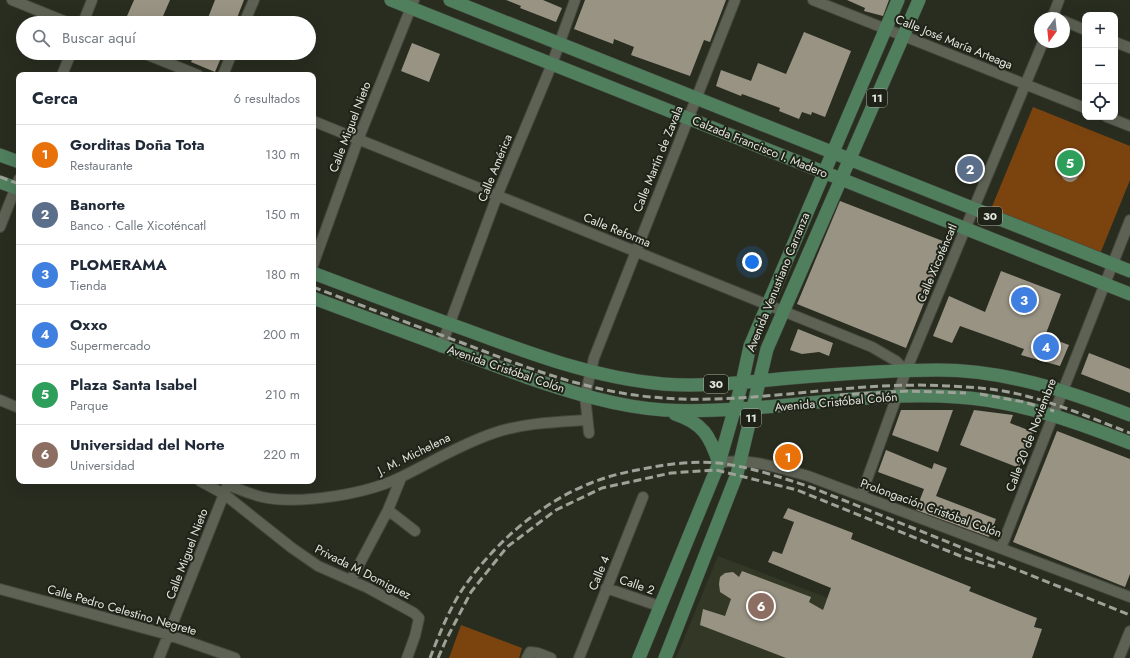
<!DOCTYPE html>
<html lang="es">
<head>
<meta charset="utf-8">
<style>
	body { margin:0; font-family:Jost,sans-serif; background:#f6f6f7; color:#1f2937 }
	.controls { position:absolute; right:12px; top:12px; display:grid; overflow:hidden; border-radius:8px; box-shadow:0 4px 16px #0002 }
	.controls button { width:36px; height:36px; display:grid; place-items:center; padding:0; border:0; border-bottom:1px solid #e0e1e3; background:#fff; color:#1f2937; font:20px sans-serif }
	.compass { position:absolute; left:1034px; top:12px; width:36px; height:36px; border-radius:50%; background:#fff; box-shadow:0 4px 16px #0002; rotate:195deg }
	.you { position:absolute; left:752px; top:262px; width:14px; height:14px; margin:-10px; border:3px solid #fff; border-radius:50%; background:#1a73e8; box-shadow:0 0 0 6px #1a73e833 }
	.badge { display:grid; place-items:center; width:26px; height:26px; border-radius:50%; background:#111827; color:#fff; font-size:13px; font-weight:700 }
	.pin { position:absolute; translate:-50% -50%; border:2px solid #fff; box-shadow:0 1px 4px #0006 }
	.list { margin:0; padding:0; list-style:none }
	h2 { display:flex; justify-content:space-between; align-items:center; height:52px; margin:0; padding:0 16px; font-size:17px }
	h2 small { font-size:13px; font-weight:400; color:#747a83 }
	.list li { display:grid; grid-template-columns:26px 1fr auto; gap:12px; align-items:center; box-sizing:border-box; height:60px; padding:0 16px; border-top:1px solid #e0e1e3 }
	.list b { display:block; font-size:15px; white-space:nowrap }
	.list p { margin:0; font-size:13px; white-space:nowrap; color:#747a83 }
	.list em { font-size:13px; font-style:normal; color:#747a83 }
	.icon { flex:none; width:22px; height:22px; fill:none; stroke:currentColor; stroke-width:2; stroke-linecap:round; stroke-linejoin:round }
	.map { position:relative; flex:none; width:1130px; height:658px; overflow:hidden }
	.search { position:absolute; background:#fff; box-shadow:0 4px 16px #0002; left:16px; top:16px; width:300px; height:44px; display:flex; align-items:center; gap:10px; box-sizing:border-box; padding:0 14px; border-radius:22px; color:#747a83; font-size:15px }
	.panel { position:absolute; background:#fff; box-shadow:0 4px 16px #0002; left:16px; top:72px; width:300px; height:412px; border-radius:8px }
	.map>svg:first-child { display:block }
</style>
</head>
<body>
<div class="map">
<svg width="1130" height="658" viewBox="0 0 1130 658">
	<rect width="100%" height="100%" fill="#292d20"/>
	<!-- built -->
	<path fill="#323825" d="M 718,556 L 828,598 L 803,658 L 676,658 Z"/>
	<!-- green -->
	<path fill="#7b440f" d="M 1033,107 L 1130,146 L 1130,180 L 1100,254 L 991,209 Z
		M 461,625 L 522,648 L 519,658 L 449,658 Z"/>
	<!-- building -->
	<path fill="#999384" d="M 134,0 L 170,0 L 160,23 L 124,23 Z
		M 215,0 L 244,0 L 235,23 L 206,23 Z
		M 506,0 L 543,0 L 562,8 L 556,22 L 520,8 L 521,6 Z
		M 585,0 L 726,0 L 710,42 L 704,40 L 690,76 L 631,55 L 634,47 L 614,39 L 613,44 L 574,29 Z
		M 847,0 L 889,0 L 883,16 L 864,11 L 865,8 Z
		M 804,32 L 851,51 L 825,117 L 812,112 L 811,115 L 802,112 L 799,119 L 779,111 L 780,108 L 742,94 L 741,96 L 716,86 L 721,70 L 751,81 L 758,63 L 786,74 Z
		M 412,43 L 440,54 L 429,82 L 401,71 Z
		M 195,53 L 223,53 L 215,72 L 191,62 Z
		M1061 173a9 9 0 1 1 18 0a9 9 0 1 1-18 0Z
		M 840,201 L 948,243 L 906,348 L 797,304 Z
		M 1001,271 L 1061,294 L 1045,336 L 1069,345 L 1060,366 L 1021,355 L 1024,349 L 960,326 L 952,343 L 933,336 L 949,296 L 985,312 Z
		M 798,329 L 833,343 L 829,356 L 819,352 L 802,354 L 790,350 Z
		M 1089,353 L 1130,369 L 1130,393 L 1081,374 Z
		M 901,410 L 953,410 L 938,452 L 892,435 Z
		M 974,410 L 1013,415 L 1010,423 L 1033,432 L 1019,468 L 960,445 Z
		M 1057,431 L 1130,459 L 1130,574 L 1125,587 L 1013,542 Z
		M 886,450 L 932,469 L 934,463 L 947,468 L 936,496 L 996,519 L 989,537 L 916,510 L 924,489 L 878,472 Z
		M 788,508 L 853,533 L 851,539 L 971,587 L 969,591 L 1037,618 L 1034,627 L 1042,629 L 1032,658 L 786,658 L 700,625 L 703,609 L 725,616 L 731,599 L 720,592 L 719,584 L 720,577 L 725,573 L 733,572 L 739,577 L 742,571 L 811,597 L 809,602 L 823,610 L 831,588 L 768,562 L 773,551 L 782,554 L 794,522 L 783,518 Z"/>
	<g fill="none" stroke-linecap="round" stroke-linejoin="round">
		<defs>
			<path id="minor" d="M 12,0 L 69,23
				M 813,0 L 1085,108
				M 1052,18 L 1059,0
				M 1064,21 L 1085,30
				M 83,23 L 92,0
				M 244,23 L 254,0
				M 1115,42 L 1130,48
				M 143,53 L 198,75
				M 62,75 L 71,53
				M 223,75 L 232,53
				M 1107,117 L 1130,126
				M 313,121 L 872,347 L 896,361 L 906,371
				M 0,227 L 19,179
				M 313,265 L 358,140 L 414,0
				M 441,347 L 497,196 L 552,64 L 575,0
				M 0,400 L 19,408
				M 589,433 L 585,396 L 594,358 L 735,0
				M 719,463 C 749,457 778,468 808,476 L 1130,597
				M 200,481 L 224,494 L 292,548 L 318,566 L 368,588 L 414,613 L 419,618 L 415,636 L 407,658
				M 227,485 C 239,489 250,494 262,497 C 300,505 367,494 401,477 C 432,462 461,444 494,433 C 523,423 556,422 586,420
				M 861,496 L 906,371 L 1043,42
				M 388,510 L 415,531
				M 1001,548 L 1130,220
				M 351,580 L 388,510 L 401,478
				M 606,588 L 659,606
				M 0,589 L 169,635 L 235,658
				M 159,658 L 226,489
				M 527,658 L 530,652 L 538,653 L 551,658
				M 579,658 L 643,497
				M 1119,658 L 1130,631"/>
			<path id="major" d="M 391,0 L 1130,294
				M 450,0 L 1130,271
				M 0,155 L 19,162
				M 0,182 L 19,189
				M 313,273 C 366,293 419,313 472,332 C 534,355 596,378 663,384 C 705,387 748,382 790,378 C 839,374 888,370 938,370 C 1005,370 1068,391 1130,415
				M 313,298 L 526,377 C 570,392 617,407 664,410 C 762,415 859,390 957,397 C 1018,401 1074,421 1130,443
				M 675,414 C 703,423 710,436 719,463
				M 639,658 L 719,463 L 742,383 L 750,346 L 898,0
				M 665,658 L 737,474 L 767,349 L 919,0"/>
		</defs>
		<!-- minor casing -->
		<use href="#minor" stroke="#44473d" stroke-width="12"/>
		<!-- major casing -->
		<use href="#major" stroke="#44473d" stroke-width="14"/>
		<!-- minor -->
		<use href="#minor" stroke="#5d6254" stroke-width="10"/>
		<!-- major -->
		<use href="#major" stroke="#507f5e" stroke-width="13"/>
		<!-- rail -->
		<path stroke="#9fa298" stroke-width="3" stroke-dasharray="8 4" stroke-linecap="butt" d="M 0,177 L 19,184
			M 313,287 C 365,307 416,326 468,345 C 527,368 587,391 651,397 C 749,407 848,380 947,386 C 973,387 1001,389 1026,396 C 1062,405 1096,420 1130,433
			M 980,394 L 1024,402 L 1054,411
			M 840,395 L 908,391 L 966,393
			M 430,658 C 439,635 450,607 464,587 C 495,543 540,503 591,483 C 613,474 636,470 659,466 C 678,463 700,461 719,463 C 751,467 783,478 813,488 L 1130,615
			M 438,658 L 446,640 L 471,592 L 507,547 L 556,510 L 602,488 L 671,473 L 716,470 L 797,490 L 963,557 L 995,567"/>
	</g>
	<g text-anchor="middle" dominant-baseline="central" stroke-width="4" stroke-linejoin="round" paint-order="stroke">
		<!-- shield labels -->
		<g fill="#1f2317" stroke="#a8aca2" stroke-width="1">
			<rect x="867" y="89" width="20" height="18" rx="3"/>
			<rect x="978" y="207" width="24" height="18" rx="3"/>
			<rect x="704" y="375" width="24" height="18" rx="3"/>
			<rect x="741" y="409" width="20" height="18" rx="3"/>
		</g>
		<g font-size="11" font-weight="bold" fill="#e3e6de">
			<text x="877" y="98">11</text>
			<text x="990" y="216">30</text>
			<text x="716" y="384">30</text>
			<text x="751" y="418">11</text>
		</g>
		<!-- street labels -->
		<g font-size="12" fill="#e3e6de" stroke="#1f2317">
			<text transform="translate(954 42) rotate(22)">Calle José María Arteaga</text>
			<text transform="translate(350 127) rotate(-69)">Calle Miguel Nieto</text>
			<text transform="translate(760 147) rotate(22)">Calzada Francisco I. Madero</text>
			<text transform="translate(658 159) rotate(-68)">Calle Martín de Zavala</text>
			<text transform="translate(495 168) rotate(-68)">Calle América</text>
			<text transform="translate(617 230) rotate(22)">Calle Reforma</text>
			<text transform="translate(937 263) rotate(-67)">Calle Xicoténcatl</text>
			<text transform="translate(778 282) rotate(-68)">Avenida Venustiano Carranza</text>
			<text transform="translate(506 369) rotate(19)">Avenida Cristóbal Colón</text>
			<text transform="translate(836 402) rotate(-5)">Avenida Cristóbal Colón</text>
			<text transform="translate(1031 435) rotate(-69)">Calle 20 de Noviembre</text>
			<text transform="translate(414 454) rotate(-26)">J. M. Michelena</text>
			<text transform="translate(931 508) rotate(20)">Prolongación Cristóbal Colón</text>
			<text transform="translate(187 554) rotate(-69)">Calle Miguel Nieto</text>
			<text transform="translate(363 572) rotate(27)">Privada M Domiguez</text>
			<text transform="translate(599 573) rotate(-68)">Calle 4</text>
			<text transform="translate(637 585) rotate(19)">Calle 2</text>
			<text transform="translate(122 610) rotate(16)">Calle Pedro Celestino Negrete</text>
		</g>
	</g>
</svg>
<div class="controls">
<button>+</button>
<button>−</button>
<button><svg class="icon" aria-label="locate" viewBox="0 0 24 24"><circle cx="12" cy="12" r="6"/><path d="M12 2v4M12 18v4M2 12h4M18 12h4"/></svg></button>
</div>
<svg class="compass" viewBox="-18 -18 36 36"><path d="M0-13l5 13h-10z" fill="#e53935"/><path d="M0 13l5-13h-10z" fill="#747a83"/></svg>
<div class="you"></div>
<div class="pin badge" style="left:788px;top:457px;background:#e8710a">1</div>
<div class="pin badge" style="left:970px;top:169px;background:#5c6f8a">2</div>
<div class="pin badge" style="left:1024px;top:300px;background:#3f7fe0">3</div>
<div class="pin badge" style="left:1046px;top:347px;background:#3f7fe0">4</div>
<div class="pin badge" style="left:1070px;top:163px;background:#2e9e5b">5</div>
<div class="pin badge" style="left:761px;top:606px;background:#8d6e63">6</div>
<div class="search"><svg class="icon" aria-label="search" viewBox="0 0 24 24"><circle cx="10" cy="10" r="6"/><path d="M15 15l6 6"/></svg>Buscar aquí</div>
<section class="panel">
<h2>Cerca<small>6 resultados</small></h2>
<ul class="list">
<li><span class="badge" style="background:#e8710a">1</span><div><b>Gorditas Doña Tota</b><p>Restaurante</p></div><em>130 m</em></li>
<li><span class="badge" style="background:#5c6f8a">2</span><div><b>Banorte</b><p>Banco · Calle Xicoténcatl</p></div><em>150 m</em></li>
<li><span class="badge" style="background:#3f7fe0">3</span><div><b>PLOMERAMA</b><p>Tienda</p></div><em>180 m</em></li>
<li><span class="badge" style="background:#3f7fe0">4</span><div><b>Oxxo</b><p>Supermercado</p></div><em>200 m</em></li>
<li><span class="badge" style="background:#2e9e5b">5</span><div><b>Plaza Santa Isabel</b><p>Parque</p></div><em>210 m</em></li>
<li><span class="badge" style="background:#8d6e63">6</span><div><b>Universidad del Norte</b><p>Universidad</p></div><em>220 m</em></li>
</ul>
</section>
</div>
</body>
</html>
